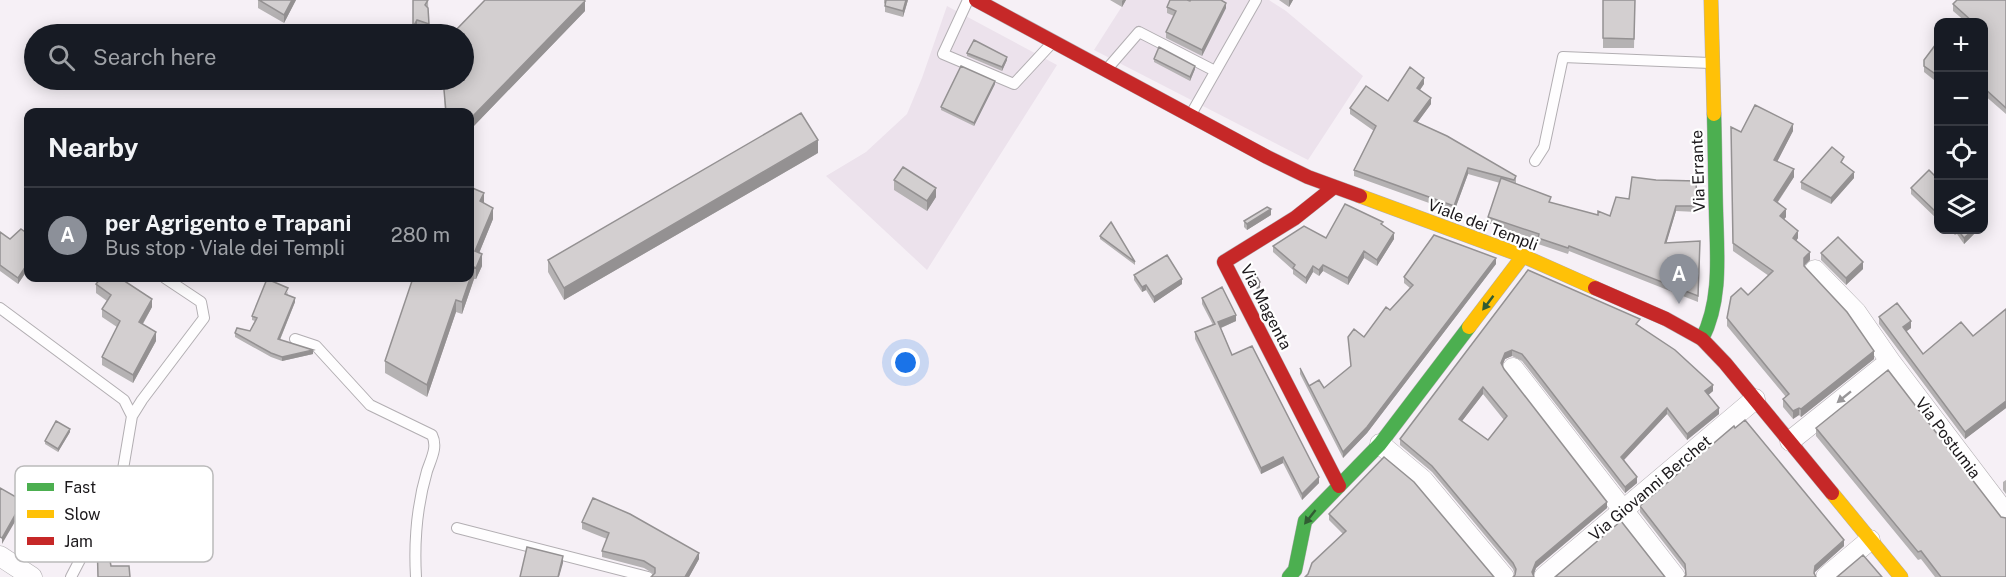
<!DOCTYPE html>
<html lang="en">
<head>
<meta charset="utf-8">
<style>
	body { margin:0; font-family:"Public Sans",sans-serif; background:#20242c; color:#f1f3f6 }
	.controls { position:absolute; right:18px; top:18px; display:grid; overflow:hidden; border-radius:12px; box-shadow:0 3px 15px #0003 }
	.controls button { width:54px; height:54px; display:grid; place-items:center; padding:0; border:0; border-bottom:2px solid #363941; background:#171b24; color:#f1f3f6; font:30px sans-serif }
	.you { position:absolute; left:906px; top:363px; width:21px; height:21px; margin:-15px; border:4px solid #fff; border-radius:50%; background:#1a73e8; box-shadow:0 0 0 9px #1a73e833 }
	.badge { display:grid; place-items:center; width:39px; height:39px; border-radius:50%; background:#8c9099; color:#fff; font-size:20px; font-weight:700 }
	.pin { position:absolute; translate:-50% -50px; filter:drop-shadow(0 2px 3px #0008) }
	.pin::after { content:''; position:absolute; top:32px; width:21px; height:18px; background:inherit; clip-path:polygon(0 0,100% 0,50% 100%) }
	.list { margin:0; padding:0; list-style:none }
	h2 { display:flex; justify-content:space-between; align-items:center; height:78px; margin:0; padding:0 24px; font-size:26px }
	h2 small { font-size:20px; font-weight:400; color:#9ea1a6 }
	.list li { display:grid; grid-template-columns:39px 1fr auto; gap:18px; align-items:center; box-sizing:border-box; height:96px; padding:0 24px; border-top:2px solid #363941 }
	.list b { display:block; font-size:22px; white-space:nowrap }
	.list p { margin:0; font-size:20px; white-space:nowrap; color:#9ea1a6 }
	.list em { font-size:20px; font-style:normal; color:#9ea1a6 }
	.icon { flex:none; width:33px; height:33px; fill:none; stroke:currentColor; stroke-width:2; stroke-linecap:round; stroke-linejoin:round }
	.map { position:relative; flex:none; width:2006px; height:577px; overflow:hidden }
	.search { position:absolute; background:#171b24; box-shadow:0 3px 15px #0003; left:24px; top:24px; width:450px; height:66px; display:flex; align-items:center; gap:15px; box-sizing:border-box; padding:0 21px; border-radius:33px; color:#9ea1a6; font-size:22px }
	.panel { position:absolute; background:#171b24; box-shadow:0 3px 15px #0003; left:24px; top:108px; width:450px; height:174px; border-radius:12px }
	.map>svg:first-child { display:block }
</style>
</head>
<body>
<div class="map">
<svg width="2006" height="577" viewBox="0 0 2006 577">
	<rect width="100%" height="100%" fill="#f6f0f6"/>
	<!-- built -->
	<path fill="#ece2ec" d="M 1126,0 L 1269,0 L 1286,11 L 1363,76 L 1308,160 L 1094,50 Z
		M 947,6 L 1057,65 L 927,270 L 826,176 L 866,152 L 907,114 L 922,78 Z"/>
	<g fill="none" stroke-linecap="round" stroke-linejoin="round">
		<defs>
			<path id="lane" d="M 968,0 L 943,54 L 1014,84 L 1052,43
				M 1107,69 L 1139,32 L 1215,71
				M 1190,116 L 1256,0
				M 1535,161 L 1544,147 L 1563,57 L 1710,63
				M 0,308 L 124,400 L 132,416 L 121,481 L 71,577
				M 295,339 L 316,346 L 370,405 L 432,435 C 438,447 431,459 427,471 C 417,505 414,542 416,577
				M 132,416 L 142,400 L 204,318 L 201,302 L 165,278
				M 457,528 L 648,577"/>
			<path id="street" d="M 1815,270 L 1856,312 L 1890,361 L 2006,514
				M 1513,368 L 1675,577
				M 1790,441 L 1890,361
				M 1380,444 L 1423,480 L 1504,577
				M 0,556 L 32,577
				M 1544,577 L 1755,399
				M 1826,577 L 1870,540"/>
			<path id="fast" d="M 1702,339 C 1722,300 1717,254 1716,211 C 1715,179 1715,146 1714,114
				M 1289,577 L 1295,570 L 1305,521 L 1380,444 L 1469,327"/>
			<path id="slow" d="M 1711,0 L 1714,114
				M 1360,196 L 1523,256 L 1595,288
				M 1469,327 L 1523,256
				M 1832,493 L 1901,577"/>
			<path id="jam" d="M 976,0 L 1267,157 L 1308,177 L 1360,196
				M 1334,187 L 1295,218 L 1224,262 L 1339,486
				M 1595,288 L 1666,319 L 1702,339 L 1725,363 L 1832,493"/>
		</defs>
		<!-- lane casing -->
		<use href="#lane" stroke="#b2aeb2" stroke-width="12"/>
		<!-- street casing -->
		<use href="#street" stroke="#b2aeb2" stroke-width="21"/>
		<!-- fast casing -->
		<use href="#fast" stroke="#b2aeb2" stroke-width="15"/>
		<!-- slow casing -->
		<use href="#slow" stroke="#b2aeb2" stroke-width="15"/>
		<!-- jam casing -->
		<use href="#jam" stroke="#b2aeb2" stroke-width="15"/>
		<!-- lane -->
		<use href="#lane" stroke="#fefdfe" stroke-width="10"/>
		<!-- street -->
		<use href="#street" stroke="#fefdfe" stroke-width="20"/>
		<!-- fast -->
		<use href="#fast" stroke="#4caf50" stroke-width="14"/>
		<!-- slow -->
		<use href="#slow" stroke="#ffc107" stroke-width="14"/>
		<!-- jam -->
		<use href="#jam" stroke="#c62828" stroke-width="14"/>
	</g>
	<!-- wall -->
	<path fill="#b5b2b3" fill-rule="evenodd" d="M 258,0 L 296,0 L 284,23 L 258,8 Z
		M 413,0 L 428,0 L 429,34 L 417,30 L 414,34 L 413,34 Z
		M 884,0 L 908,0 L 903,17 L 885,12 L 885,4 L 884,3 Z
		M 1110,0 L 1126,0 L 1122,7 Z
		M 1279,0 L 1293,0 L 1289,7 Z
		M 1603,0 L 1635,0 L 1634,48 L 1603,48 Z
		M 2006,0 L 2006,114 L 1983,94 L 1983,22 L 1966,22 L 1953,11 L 1953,4 Z
		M 1190,1 L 1226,8 L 1202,56 L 1166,38 L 1166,32 L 1174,16 L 1167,13 L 1167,7 Z
		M 585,11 L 470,130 L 470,112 L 445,112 L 444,90 L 464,80 L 464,34 L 455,34 L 455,31 Z
		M 1936,44 L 1934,80 L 1924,72 L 1924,60 Z
		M 967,53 L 1007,60 L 1002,71 L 967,56 Z
		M 1154,59 L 1195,69 L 1190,81 L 1154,62 Z
		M 995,84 L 974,126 L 941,110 L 941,107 Z
		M 1424,84 L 1420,90 L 1431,104 L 1417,123 L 1516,176 L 1516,184 L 1551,203 L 1598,215 L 1610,216 L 1629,199 L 1656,180 L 1696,181 L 1697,212 L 1676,211 L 1666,243 L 1700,241 L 1698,302 L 1569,251 L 1568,254 L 1538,244 L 1538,240 L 1488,223 L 1488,217 L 1500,183 L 1468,174 L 1454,212 L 1354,176 L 1354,170 L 1374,131 L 1350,114 L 1350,108 L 1388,101 Z
		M 1731,127 L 1741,132 L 1793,131 L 1777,161 L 1794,177 L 1778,202 L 1786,217 L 1784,219 L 1798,238 L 1796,241 L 1810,260 L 1804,266 L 1874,359 L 1801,417 L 1799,415 L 1793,419 L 1783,407 L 1783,399 L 1786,397 L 1727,326 L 1727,318 L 1748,295 L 1769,276 L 1733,251 Z
		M 818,153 L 564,300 L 548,272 L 548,260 Z
		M 1844,164 L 1854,178 L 1831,204 L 1801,189 L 1801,182 Z
		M 1938,179 L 1938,220 L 1911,194 L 1911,188 Z
		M 894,180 L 936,197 L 927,211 L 894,190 Z
		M 484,203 L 493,219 L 479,253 L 482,266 L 476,279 L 474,279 L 462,314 L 456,312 L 427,397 L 385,373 L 385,361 Z
		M 1271,215 L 1247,230 L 1244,227 L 1244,221 Z
		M 1383,225 L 1394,239 L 1377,266 L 1364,258 L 1348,285 L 1323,271 L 1319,276 L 1313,272 L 1306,284 L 1293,274 L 1293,270 L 1273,252 L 1273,246 L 1326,238 Z
		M 1949,230 L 1978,230 L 1964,244 L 1957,234 L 1955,235 Z
		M 0,232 L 10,239 L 28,234 L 28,269 L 18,284 L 0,271 Z
		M 1100,236 L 1135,262 L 1135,265 L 1100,239 Z
		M 1821,253 L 1863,269 L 1846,285 L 1821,260 Z
		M 1496,264 L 1367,433 L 1343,458 L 1300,374 L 1300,368 L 1309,386 L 1324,388 L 1351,366 L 1348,337 L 1364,337 L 1390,310 L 1410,288 L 1404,283 L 1404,277 Z
		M 1528,270 L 1640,326 L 1713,391 L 1708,395 L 1719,414 L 1687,440 L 1667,414 L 1624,460 L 1637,483 L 1625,493 L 1522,361 L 1512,356 L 1505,359 L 1502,366 L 1504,369 L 1607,508 L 1536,568 L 1533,575 L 1515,575 L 1513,569 L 1432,472 L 1400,445 L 1400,439 ZM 1483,394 L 1504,420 L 1488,440 L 1462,421 Z
		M 1251,271 L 1260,289 L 1257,290 L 1251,278 Z
		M 1134,275 L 1182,284 L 1154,303 L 1146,290 L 1142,292 L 1134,280 Z
		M 96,284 L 152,307 L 143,324 L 156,341 L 133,383 L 102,365 L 102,357 L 117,327 L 102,317 L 102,309 L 107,301 L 96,293 Z
		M 288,292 L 287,295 L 295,302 L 280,340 L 313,354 L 282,361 L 271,357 L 235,337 L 235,333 L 250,331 L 255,321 L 252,320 L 252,316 Z
		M 1202,298 L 1236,321 L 1221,328 L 1232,355 L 1319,483 L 1302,500 L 1283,463 L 1261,474 L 1195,339 L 1195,332 L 1213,325 L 1202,304 Z
		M 2006,309 L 2006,408 L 1965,439 L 1879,324 L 1879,317 L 1911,328 L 1906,331 L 1923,354 L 1973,336 Z
		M 1816,428 L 2001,517 L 2006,577 L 1935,577 L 1921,559 L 1918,560 L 1816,436 Z
		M 70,432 L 58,452 L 45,444 L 45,441 Z
		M 2006,480 L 2006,494 L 2003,490 L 2003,482 Z
		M 1640,506 L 1844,546 L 1815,572 L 1815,574 L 1686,576 L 1685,570 L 1640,512 Z
		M 1329,514 L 1494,577 L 1343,534 L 1329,520 Z
		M 582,522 L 699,559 L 689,577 L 651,577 L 654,574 L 644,568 L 602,557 L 602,551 L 607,539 L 582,529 Z"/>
	<!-- shaded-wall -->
	<path fill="#949192" d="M 292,0 L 296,0 L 284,23 L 284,15 Z
		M 906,0 L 908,0 L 903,17 L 903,11 Z
		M 1123,0 L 1126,0 L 1122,7 L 1122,1 Z
		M 1289,0 L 1293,0 L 1289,7 Z
		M 585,1 L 585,11 L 470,130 L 470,119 Z
		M 1226,3 L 1226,8 L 1202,56 L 1202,50 Z
		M 417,20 L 417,30 L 414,34 L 413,34 L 413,27 Z
		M 1007,57 L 1007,60 L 1002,71 L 1002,67 Z
		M 1195,66 L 1195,69 L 1190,81 L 1190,77 Z
		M 1938,67 L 1938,74 L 1934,80 L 1934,73 Z
		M 1424,78 L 1424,84 L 1417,94 L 1417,88 Z
		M 995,81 L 995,84 L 974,126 L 974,123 Z
		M 1431,98 L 1431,104 L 1414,127 L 1414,121 Z
		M 1793,124 L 1793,131 L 1774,168 L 1774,160 Z
		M 818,140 L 818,153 L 564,300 L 564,288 Z
		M 1468,168 L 1468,174 L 1454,212 L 1454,206 Z
		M 1794,169 L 1794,177 L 1774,207 L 1774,200 Z
		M 1854,172 L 1854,178 L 1831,204 L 1831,198 Z
		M 936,188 L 936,197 L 927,211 L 927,201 Z
		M 484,193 L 484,205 L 480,201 Z
		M 1676,206 L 1676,211 L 1665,248 L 1665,243 Z
		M 493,208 L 493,219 L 475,263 L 475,251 Z
		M 1271,209 L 1271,215 L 1247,230 L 1247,224 Z
		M 1786,209 L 1786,217 L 1780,224 L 1780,216 Z
		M 1973,230 L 1978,230 L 1964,244 L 1964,238 Z
		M 1798,231 L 1798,238 L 1793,245 L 1793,238 Z
		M 1394,233 L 1394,239 L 1377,266 L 1377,260 Z
		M 1364,251 L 1364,258 L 1348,285 L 1348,278 Z
		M 1810,252 L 1810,260 L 1804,266 L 1804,258 Z
		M 482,254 L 482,266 L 476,279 L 476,268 Z
		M 1496,258 L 1496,264 L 1367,433 L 1343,458 L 1343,452 Z
		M 1863,262 L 1863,269 L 1846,285 L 1846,278 Z
		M 28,263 L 28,269 L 18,284 L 18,278 Z
		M 1323,265 L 1323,271 L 1319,276 L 1319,270 Z
		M 1313,266 L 1313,272 L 1306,284 L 1306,278 Z
		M 474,267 L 474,279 L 462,314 L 462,302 Z
		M 1182,279 L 1182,284 L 1154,303 L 1154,297 Z
		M 1260,282 L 1260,289 L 1257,290 L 1257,284 Z
		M 1146,285 L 1146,290 L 1142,292 L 1142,287 Z
		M 295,298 L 295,302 L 278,344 L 278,339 Z
		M 152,299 L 152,307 L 139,330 L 139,322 Z
		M 456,300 L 456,312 L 427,397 L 427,385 Z
		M 1236,315 L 1236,321 L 1218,329 L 1218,322 Z
		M 1911,321 L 1911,328 L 1903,334 L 1903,327 Z
		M 156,332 L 156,341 L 133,383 L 133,375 Z
		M 313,350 L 313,354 L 282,361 L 282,357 Z
		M 1512,350 L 1512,356 L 1505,359 L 1501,369 L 1501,363 L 1505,353 Z
		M 1874,351 L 1874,359 L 1801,417 L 1801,409 Z
		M 1713,385 L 1713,391 L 1705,398 L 1705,391 Z
		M 1483,387 L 1483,394 L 1459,425 L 1459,419 Z
		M 2006,401 L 2006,408 L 1965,439 L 1965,432 Z
		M 1667,408 L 1667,414 L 1621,463 L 1621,457 Z
		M 1719,408 L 1719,414 L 1687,440 L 1687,434 Z
		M 1799,408 L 1799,415 L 1793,419 L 1793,411 Z
		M 70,429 L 70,432 L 58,452 L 58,449 Z
		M 1283,457 L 1283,463 L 1261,474 L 1261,468 Z
		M 1319,477 L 1319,483 L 1302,500 L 1302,494 Z
		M 1637,477 L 1637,483 L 1625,493 L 1625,487 Z
		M 23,501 L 23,508 L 2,544 L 2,538 Z
		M 1607,502 L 1607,508 L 1536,568 L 1533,577 L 1532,572 L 1536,562 Z
		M 1844,540 L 1844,546 L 1815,572 L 1814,577 L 1815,566 Z
		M 699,553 L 699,559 L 689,577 L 685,577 Z
		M 563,556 L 563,563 L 559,577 L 558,577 Z"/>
	<!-- building -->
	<path fill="#d3cfd0" stroke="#949192" stroke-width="1.5" fill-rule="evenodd" d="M 259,0 L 292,0 L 284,15 Z
		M 413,0 L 428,0 L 425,5 L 428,8 L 429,24 L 417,20 L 413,27 Z
		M 485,0 L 584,0 L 585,1 L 470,119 L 470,112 L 446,112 L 444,90 L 445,80 L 464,80 L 464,34 L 456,34 L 455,31 Z
		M 886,0 L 906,0 L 903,11 L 885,6 Z
		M 1170,0 L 1187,0 L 1190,1 L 1191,0 L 1221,0 L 1226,3 L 1202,50 L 1166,32 L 1176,11 L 1167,7 Z
		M 1603,0 L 1635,0 L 1634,39 L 1603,38 Z
		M 1957,0 L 2006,0 L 2006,108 L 1983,87 L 1983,22 L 1973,22 L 1953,4 Z
		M 974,40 L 1007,57 L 1002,67 L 967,53 Z
		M 1936,44 L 1938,46 L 1938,67 L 1934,73 L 1924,66 L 1924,60 Z
		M 1159,47 L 1195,66 L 1190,77 L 1154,59 Z
		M 961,66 L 995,81 L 974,123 L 941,107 Z
		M 1410,67 L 1424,78 L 1417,88 L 1431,98 L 1414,121 L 1447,136 L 1516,176 L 1514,180 L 1468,168 L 1454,206 L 1354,170 L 1376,126 L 1350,108 L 1366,86 L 1388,101 Z
		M 1755,105 L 1793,124 L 1774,160 L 1794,169 L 1774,200 L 1786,209 L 1780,216 L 1798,231 L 1793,238 L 1810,252 L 1804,258 L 1804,266 L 1847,312 L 1874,351 L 1801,409 L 1799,408 L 1793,411 L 1783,399 L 1789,394 L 1727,318 L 1731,297 L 1741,288 L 1748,295 L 1773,271 L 1733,243 L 1731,127 L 1741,132 Z
		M 801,113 L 818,140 L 564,288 L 548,260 Z
		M 1832,147 L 1844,157 L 1841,162 L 1854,172 L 1831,198 L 1801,182 Z
		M 903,167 L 936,188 L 927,201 L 894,180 Z
		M 1929,170 L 1938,179 L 1938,214 L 1911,188 Z
		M 1632,177 L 1656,180 L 1696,181 L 1697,206 L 1676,206 L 1665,243 L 1700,241 L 1698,296 L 1569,246 L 1568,248 L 1538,238 L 1539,234 L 1488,217 L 1501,178 L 1551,197 L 1549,202 L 1598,215 L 1598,211 L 1610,216 L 1616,197 L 1629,199 Z
		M 470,187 L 484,193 L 480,201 L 493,208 L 475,251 L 482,254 L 476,268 L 474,267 L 462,302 L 456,300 L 427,385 L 385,361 L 413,278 L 470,278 Z
		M 1345,204 L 1383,222 L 1381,224 L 1394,233 L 1377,260 L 1364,251 L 1348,278 L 1323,265 L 1319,270 L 1313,266 L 1306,278 L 1293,268 L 1295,265 L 1273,246 L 1304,226 L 1326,238 Z
		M 1267,207 L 1271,209 L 1247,224 L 1244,221 Z
		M 1111,222 L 1135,262 L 1100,236 Z
		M 21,229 L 28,234 L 28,263 L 18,278 L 0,265 L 0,232 L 10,239 Z
		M 1958,230 L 1973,230 L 1964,238 Z
		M 1434,235 L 1496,258 L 1367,427 L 1343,452 L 1300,368 L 1309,386 L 1319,380 L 1324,388 L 1351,366 L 1348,337 L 1354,329 L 1364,337 L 1386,307 L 1390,310 L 1413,285 L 1404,277 Z
		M 1838,237 L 1863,262 L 1846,278 L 1821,253 Z
		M 1167,255 L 1182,279 L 1154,297 L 1146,285 L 1142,287 L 1134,275 Z
		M 1253,270 L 1260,282 L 1257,284 L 1251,271 Z
		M 1528,270 L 1640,319 L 1636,324 L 1675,350 L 1713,385 L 1705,391 L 1719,408 L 1687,434 L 1667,408 L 1621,457 L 1637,477 L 1625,487 L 1522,354 L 1512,350 L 1505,353 L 1501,363 L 1504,369 L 1607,502 L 1536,562 L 1532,572 L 1534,577 L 1513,577 L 1515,575 L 1516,569 L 1513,563 L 1432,466 L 1400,439 ZM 1483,387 L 1507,416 L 1488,440 L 1459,419 Z
		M 101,278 L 120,278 L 152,299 L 139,322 L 156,332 L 133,375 L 102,357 L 120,321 L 102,309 L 111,295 L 96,284 Z
		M 267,279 L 288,288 L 285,294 L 295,298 L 278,339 L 313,350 L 282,357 L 271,353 L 235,333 L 237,328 L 250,331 L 257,318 L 252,316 Z
		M 1222,287 L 1236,315 L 1218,322 L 1232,355 L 1252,346 L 1319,477 L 1302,494 L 1283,457 L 1261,468 L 1195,332 L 1215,324 L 1202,298 Z
		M 1897,303 L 1911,321 L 1903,327 L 1923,354 L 1961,322 L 1973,336 L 2006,309 L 2006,401 L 1965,432 L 1879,317 Z
		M 1888,370 L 2001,517 L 2006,518 L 2006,577 L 1941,577 L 1921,551 L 1918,552 L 1816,428 Z
		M 1745,420 L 1844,540 L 1815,566 L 1814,573 L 1816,577 L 1684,577 L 1686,575 L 1685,564 L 1640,506 L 1734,426 L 1735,428 Z
		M 56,421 L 70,429 L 58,449 L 45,441 Z
		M 1384,457 L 1414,482 L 1494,577 L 1305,577 L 1308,574 L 1312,563 L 1346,531 L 1329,514 Z
		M 0,488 L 23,501 L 2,538 L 0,537 Z
		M 593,498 L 630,514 L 699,553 L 685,577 L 651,577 L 655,573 L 655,568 L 644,561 L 602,551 L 609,533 L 582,522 Z
		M 1621,521 L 1665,577 L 1555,577 Z
		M 105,535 L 111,566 L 129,566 L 130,577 L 98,577 L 97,538 L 98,536 Z
		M 527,547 L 563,556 L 558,577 L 520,577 Z
		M 1863,555 L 1882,577 L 1837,577 Z"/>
	<!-- one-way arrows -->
	<defs><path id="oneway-solid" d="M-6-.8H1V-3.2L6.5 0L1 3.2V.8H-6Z" transform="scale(1.5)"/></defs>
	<g fill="#315c33">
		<use href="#oneway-solid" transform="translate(1488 303) rotate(127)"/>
		<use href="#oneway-solid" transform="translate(1310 517) rotate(128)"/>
	</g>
	<use fill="#989698" href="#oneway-solid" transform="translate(1844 397) rotate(141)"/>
	<g text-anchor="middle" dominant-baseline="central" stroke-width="4.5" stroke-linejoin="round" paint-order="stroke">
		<!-- street labels -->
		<g font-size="16" fill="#1b181b" stroke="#fff">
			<text transform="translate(1698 171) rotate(-92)">Via Errante</text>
			<text transform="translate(1483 225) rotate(21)">Viale dei Templi</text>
			<text transform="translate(1266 307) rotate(63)">Via Magenta</text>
			<text transform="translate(1948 438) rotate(53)">Via Postumia</text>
			<text transform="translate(1650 488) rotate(-40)">Via Giovanni Berchet</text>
		</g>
	</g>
	<!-- legend -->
	<rect x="15" y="466" width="198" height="96" rx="9" fill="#fff" stroke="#bbbabb" stroke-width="1.5"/>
	<rect x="27" y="483" width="27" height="8" fill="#4caf50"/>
	<rect x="27" y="510" width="27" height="8" fill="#ffc107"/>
	<rect x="27" y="537" width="27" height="8" fill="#c62828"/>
	<g font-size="16" fill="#1b181b">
		<text x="64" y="493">Fast</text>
		<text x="64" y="520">Slow</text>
		<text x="64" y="547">Jam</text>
	</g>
</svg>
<div class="controls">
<button>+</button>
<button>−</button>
<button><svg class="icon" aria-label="locate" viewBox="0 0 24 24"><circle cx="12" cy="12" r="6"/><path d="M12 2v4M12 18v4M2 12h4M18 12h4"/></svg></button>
<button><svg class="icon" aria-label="layers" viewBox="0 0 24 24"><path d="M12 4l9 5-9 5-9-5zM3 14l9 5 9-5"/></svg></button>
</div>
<div class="you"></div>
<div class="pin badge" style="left:1679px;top:304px">A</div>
<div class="search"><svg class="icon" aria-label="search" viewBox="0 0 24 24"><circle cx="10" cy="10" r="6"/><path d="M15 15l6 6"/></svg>Search here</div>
<section class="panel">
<h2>Nearby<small></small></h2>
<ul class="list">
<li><span class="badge">A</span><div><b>per Agrigento e Trapani</b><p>Bus stop · Viale dei Templi</p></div><em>280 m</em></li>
</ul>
</section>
</div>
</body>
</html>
